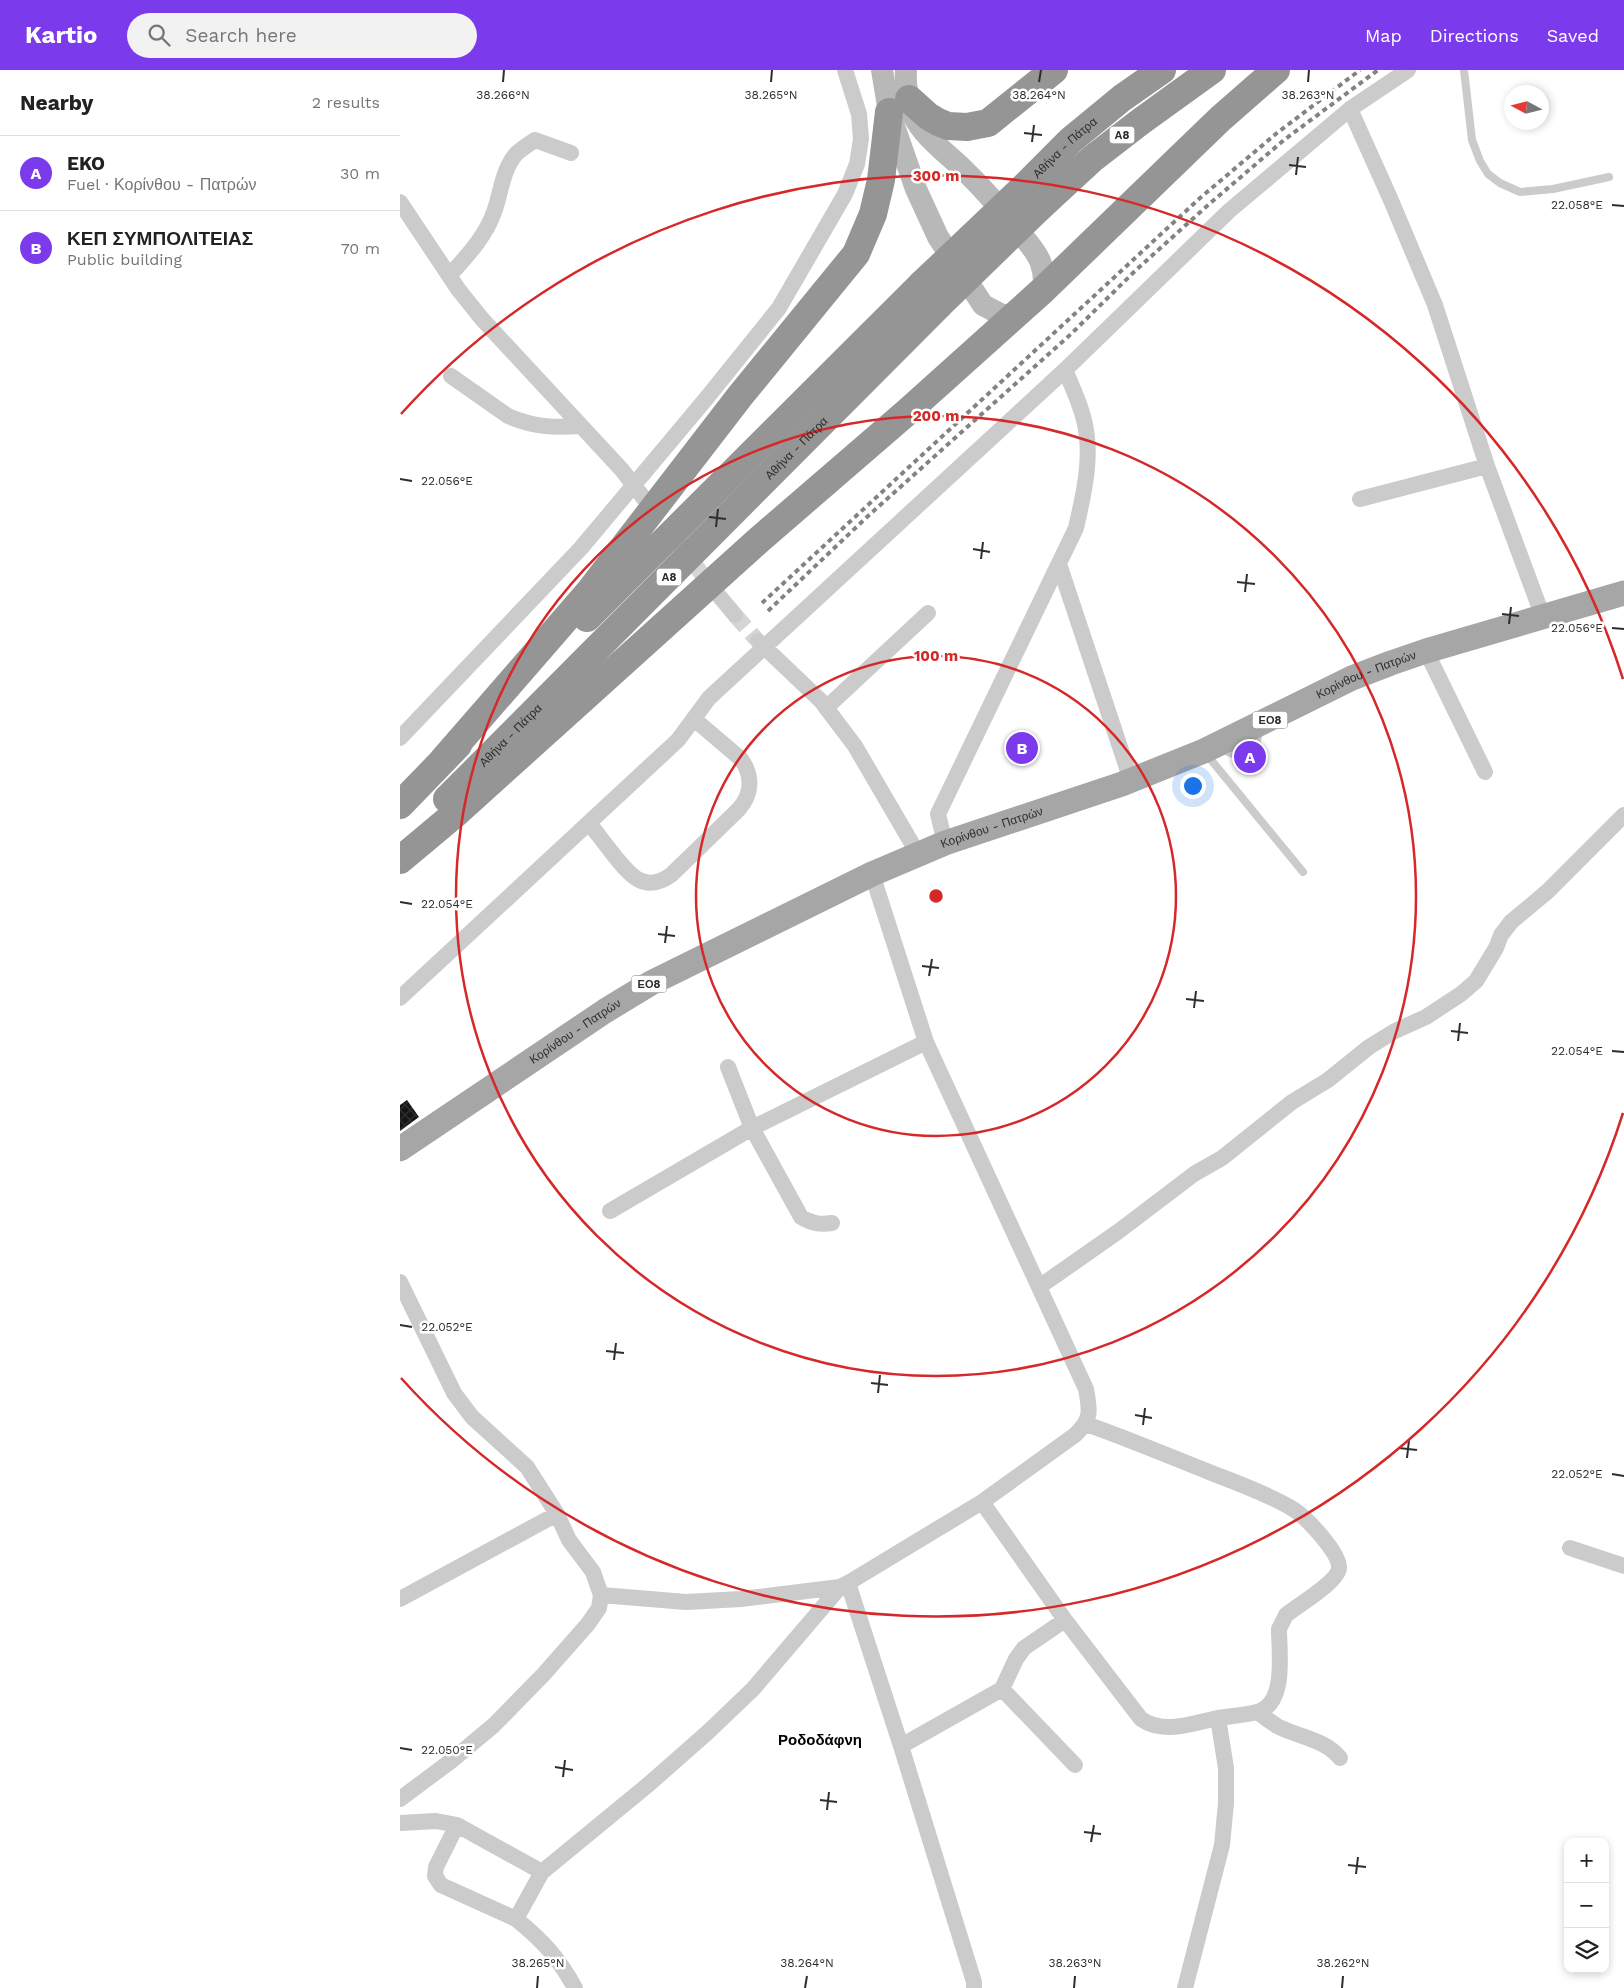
<!DOCTYPE html>
<html lang="en">
<head>
<meta charset="utf-8">
<style>
	body { margin:0; font-family:"Work Sans",sans-serif; background:#f2f2f2; color:#222 }
	.controls { position:absolute; right:15px; bottom:15px; display:grid; overflow:hidden; border-radius:10px; box-shadow:0 2px 8px #0003 }
	.controls button { width:45px; height:45px; display:grid; place-items:center; padding:0; border:0; border-bottom:1px solid #e0e0e0; background:#fff; color:#222; font:25px sans-serif }
	.compass { position:absolute; left:1104px; top:15px; width:45px; height:45px; border-radius:50%; background:#fff; box-shadow:0 2px 8px #0003; rotate:277deg }
	.you { position:absolute; left:792px; top:715px; width:18px; height:18px; margin:-12px; border:4px solid #fff; border-radius:50%; background:#1a73e8; box-shadow:0 0 0 8px #1a73e833 }
	.badge { display:grid; place-items:center; width:32px; height:32px; border-radius:50%; background:#7c3aed; color:#fff; font-size:16px; font-weight:700 }
	.pin { position:absolute; translate:-50% -50%; border:2px solid #fff; box-shadow:0 1px 5px #0006 }
	.list { margin:0; padding:0; list-style:none }
	h2 { display:flex; justify-content:space-between; align-items:center; height:65px; margin:0; padding:0 20px; font-size:21px }
	h2 small { font-size:16px; font-weight:400; color:#767676 }
	.list li { display:grid; grid-template-columns:32px 1fr auto; gap:15px; align-items:center; box-sizing:border-box; height:75px; padding:0 20px; border-top:1px solid #e0e0e0 }
	.list b { display:block; font-size:19px; white-space:nowrap }
	.list p { margin:0; font-size:16px; white-space:nowrap; color:#767676 }
	.list em { font-size:16px; font-style:normal; color:#767676 }
	.icon { flex:none; width:28px; height:28px; fill:none; stroke:currentColor; stroke-width:2; stroke-linecap:round; stroke-linejoin:round }
	.map { position:relative; flex:none; width:1224px; height:1918px; overflow:hidden }
	header { display:flex; align-items:center; gap:30px; box-sizing:border-box; height:70px; padding:0 25px; background:#7c3aed; color:#fff }
	header strong { font-size:24px }
	nav { display:flex; gap:28px; margin-inline-start:auto; font-size:18px }
	.search { width:350px; height:45px; background:#f2f2f2; display:flex; align-items:center; gap:12px; box-sizing:border-box; padding:0 18px; border-radius:28px; color:#767676; font-size:19px }
	main { display:flex }
	aside { flex:1; background:#fff }
	.map>svg:first-child { display:block }
</style>
</head>
<body>
<header>
<strong>Kartio</strong>
<div class="search"><svg class="icon" aria-label="search" viewBox="0 0 24 24"><circle cx="10" cy="10" r="6"/><path d="M15 15l6 6"/></svg>Search here</div>
<nav><a>Map</a><a>Directions</a><a>Saved</a></nav>
</header>
<main>
<aside>
<h2>Nearby<small>2 results</small></h2>
<ul class="list">
<li><span class="badge">A</span><div><b>EKO</b><p>Fuel · Κορίνθου - Πατρών</p></div><em>30 m</em></li>
<li><span class="badge">B</span><div><b>ΚΕΠ ΣΥΜΠΟΛΙΤΕΙΑΣ</b><p>Public building</p></div><em>70 m</em></li>
</ul>
</aside>
<div class="map">
<svg width="1224" height="1918" viewBox="0 0 1224 1918">
	<defs>
		<pattern id="building-cross-hatch" width="8" height="8" patternUnits="userSpaceOnUse" patternTransform="scale(1.25)"><rect width="8" height="8" fill="#151515"/><path d="M0 0l8 8M0 8l8-8" fill="none" stroke="#2f2f2f"/></pattern>
	</defs>
	<rect width="100%" height="100%" fill="#fff"/>
	<!-- building -->
	<path fill="url(#building-cross-hatch)" d="M 853,670 L 864,688 L 846,700 L 835,681 Z
		M 7,1030 L 19,1047 L 0,1061 L 0,1035 Z"/>
	<g fill="none" stroke-linecap="round" stroke-linejoin="round">
		<!-- street-tunnel -->
		<path stroke="#d5d5d5" stroke-width="16" stroke-dasharray="16 8" stroke-linecap="butt" d="M 249,435 L 315,521
			M 335,545 L 356,569"/>
		<!-- lane -->
		<path stroke="#cbcbcb" stroke-width="8" d="M 1064,0 L 1072,70 L 1080,91 L 1088,104 L 1100,113 L 1120,122 L 1153,119 L 1209,107
			M 821,679 L 833,684 L 856,674 L 860,659
			M 807,685 L 903,802"/>
		<!-- street -->
		<path stroke="#cbcbcb" stroke-width="16" d="M 950,39 L 990,128 L 1035,235 L 1087,396 L 1143,547
			M 0,132 L 58,219 L 82,249 L 222,400 L 249,435
			M 50,205 C 66,187 86,166 94,142 C 101,124 102,100 116,84 C 121,79 129,74 135,70 L 171,83
			M 51,306 L 108,346 C 134,357 153,358 181,356
			M 960,429 L 1087,396
			M 659,494 L 731,710
			M 320,527 L 335,545
			M 358,571 L 421,631 L 455,676 L 518,784
			M 1026,581 L 1085,702
			M 426,638 L 528,543
			M 0,668 L 181,478 L 305,330 L 379,238 L 445,124 L 457,94 L 461,69 L 459,44 L 445,0
			M 189,753 C 197,763 205,774 213,784 C 230,805 244,824 271,805 L 339,739 C 352,724 353,706 341,689 L 294,649
			M 545,773 L 538,744 L 676,458 C 684,423 693,385 684,350 C 680,333 672,316 665,300 L 829,141 L 950,39 L 1008,0
			M 472,804 L 526,972 L 686,1319 C 690,1341 692,1349 675,1365 L 582,1432 L 665,1550
			M 0,928 L 278,670 L 309,628 L 665,300
			M 328,997 L 352,1058 L 401,1147 C 411,1153 419,1155 432,1153
			M 210,1141 L 352,1058 L 526,972
			M 0,1212 L 54,1323 L 72,1347 L 127,1397 L 157,1444 L 169,1470 L 193,1502 L 201,1525 L 286,1532 L 341,1529 L 440,1517
			M 639,1217 L 719,1161 L 794,1104 L 822,1088 L 892,1032 L 928,1010 L 969,977 L 995,961 L 1026,947 L 1061,924 L 1076,911 L 1096,878 L 1101,865 L 1111,852 L 1148,821 L 1224,745
			M 686,1354 C 729,1369 771,1387 814,1404 C 838,1413 872,1426 893,1439 C 906,1447 940,1483 939,1498 C 938,1512 898,1535 886,1545 L 879,1559 C 879,1583 887,1634 857,1642 C 845,1645 831,1646 818,1648
			M 1170,1478 L 1224,1496
			M 448,1513 L 582,1432
			M 0,1529 L 157,1444
			M 602,1619 L 675,1695
			M 858,1642 C 864,1647 871,1652 877,1656 C 898,1667 925,1669 940,1688
			M 501,1676 L 602,1619 L 616,1589 L 624,1578 L 665,1550 L 741,1649 C 764,1665 793,1653 818,1648 L 826,1698 L 826,1733 L 822,1775 L 785,1918
			M 0,1729 L 51,1691 L 94,1655 L 143,1605 L 188,1554 L 199,1538 L 201,1525
			M 0,1753 L 36,1751 L 57,1755 L 142,1802
			M 57,1755 L 36,1797 L 35,1806 L 41,1815 L 116,1849
			M 175,1918 C 158,1887 142,1870 116,1849 L 142,1802 L 249,1714 L 308,1662 L 353,1619 L 440,1517 L 448,1513 L 501,1676 L 574,1912 L 574,1918"/>
		<!-- secondary -->
		<path stroke="#b8b8b8" stroke-width="22" d="M 482,0 L 489,42 L 516,119 L 538,167 L 583,235 L 602,245 L 615,245
			M 506,0 C 505,14 508,32 513,45 C 523,66 545,82 562,98 C 583,118 602,140 620,163 C 627,171 636,181 640,191 C 644,201 645,210 643,220"/>
		<!-- primary -->
		<path stroke="#a6a6a6" stroke-width="25" id="s1" d="M 0,1079 L 205,941 L 251,913 L 472,804 L 545,773 L 722,714 L 804,681 L 952,608 L 991,593 L 1026,581 L 1224,523"/>
		<!-- highway -->
		<g stroke="#959595" stroke-width="28">
			<path d="M 509,29 L 528,46 L 538,52 L 548,56 L 567,57 L 588,53 L 654,0"/>
			<path id="s2" d="M 621,120 L 671,70 L 722,28 L 762,0"/>
			<path d="M 639,138 L 692,89 L 740,52 L 812,0"/>
			<path d="M 187,548 L 522,214"/>
			<path d="M 44,689 L 189,522 L 340,326 L 456,184 L 473,144 L 481,110 L 489,42"/>
			<path id="s3" d="M 47,729 L 539,235"/>
			<path d="M 0,735 L 58,675"/>
			<path d="M 0,790 L 55,744 L 360,469 L 506,343 L 643,220 L 820,49 L 876,0"/>
		</g>
		<!-- rail -->
		<path stroke="#838383" stroke-width="4" stroke-dasharray="5 4" stroke-linecap="butt" d="M 362,533 L 800,128 L 877,63 L 960,0
			M 368,541 L 468,446 L 671,264 L 736,200 L 807,136 L 884,70 L 978,0"/>
		<!-- highway-bridge -->
		<path stroke="#959595" stroke-width="28" d="M 522,214 L 621,120
			M 539,235 L 639,138"/>
	</g>
	<!-- ticks -->
	<path fill="none" stroke="#2e2e2e" stroke-width="2" d="M 103,12 L 104,0M 371,12 L 372,0M 639,12 L 641,0M 908,12 L 909,0M 624,63 L 642,65M 632,72 L 634,55M 889,95 L 906,97M 896,105 L 898,87M 1212,135 L 1224,136M 0,409 L 12,411M 309,447 L 326,449M 316,457 L 318,439M 573,479 L 590,482M 581,489 L 583,472M 837,512 L 855,514M 845,522 L 847,504M 1102,544 L 1119,546M 1109,554 L 1111,537M 1212,558 L 1224,559M 0,832 L 12,834M 258,864 L 275,866M 265,873 L 267,856M 522,896 L 539,898M 529,906 L 532,889M 786,929 L 804,931M 794,938 L 796,921M 1051,961 L 1068,963M 1058,971 L 1060,953M 1212,981 L 1224,982M 0,1255 L 12,1257M 206,1281 L 224,1283M 214,1290 L 216,1273M 471,1313 L 488,1315M 478,1323 L 480,1305M 735,1345 L 752,1348M 743,1355 L 745,1338M 999,1378 L 1017,1380M 1007,1388 L 1009,1370M 1212,1404 L 1224,1406M 0,1678 L 12,1680M 155,1697 L 173,1700M 163,1707 L 165,1690M 420,1730 L 437,1732M 427,1740 L 429,1722M 684,1762 L 701,1764M 691,1772 L 694,1755M 948,1795 L 966,1797M 956,1804 L 958,1787M 137,1918 L 138,1906M 405,1918 L 407,1906M 674,1918 L 675,1906M 942,1918 L 943,1906"/>
	<!-- distance rings -->
	<g fill="none" stroke="#d62828" stroke-width="2.5">
		<circle cx="536" cy="826" r="240"/>
		<circle cx="536" cy="826" r="480"/>
		<path d="M1223 1043A720 720 0 0 1 1 1308M1 344A720 720 0 0 1 1223 609"/>
	</g>
	<g text-anchor="middle" dominant-baseline="central" stroke-width="5" stroke-linejoin="round" paint-order="stroke">
		<!-- shield labels -->
		<g fill="#fff" stroke="#6d6d6d" stroke-width="1">
			<rect x="709.5" y="56.5" width="25" height="17" rx="4"/>
			<rect x="256.5" y="498.5" width="25" height="17" rx="4"/>
			<rect x="852.5" y="641.5" width="35" height="17" rx="4"/>
			<rect x="231.5" y="905.5" width="35" height="17" rx="4"/>
		</g>
		<g font-size="11" font-weight="bold" fill="#2e2e2e">
			<text x="722" y="65">Α8</text>
			<text x="269" y="507">Α8</text>
			<text x="870" y="650">ΕΟ8</text>
			<text x="249" y="914">ΕΟ8</text>
		</g>
		<!-- street labels -->
		<g font-size="12" fill="#2e2e2e" stroke="#fff">
			<text stroke="none"><textPath href="#s2" startOffset="61">Αθήνα - Πάτρα</textPath></text>
			<text stroke="none"><textPath href="#s3" startOffset="495">Αθήνα - Πάτρα</textPath></text>
			<text stroke="none"><textPath href="#s1" startOffset="1081">Κορίνθου - Πατρών</textPath></text>
			<text stroke="none"><textPath href="#s3" startOffset="90">Αθήνα - Πάτρα</textPath></text>
			<text stroke="none"><textPath href="#s1" startOffset="676">Κορίνθου - Πατρών</textPath></text>
			<text stroke="none"><textPath href="#s1" startOffset="211">Κορίνθου - Πατρών</textPath></text>
		</g>
		<!-- quarter labels -->
		<g font-size="15" font-weight="bold" fill="#000" stroke="#fff">
			<text x="420" y="1670">Ροδοδάφνη</text>
		</g>
	</g>
	<g font-size="12" text-anchor="middle" fill="#2e2e2e" stroke="#fff" stroke-width="5" stroke-linejoin="round" paint-order="stroke">
		<text x="371" y="29">38.265°N</text>
		<text x="639" y="29">38.264°N</text>
		<text x="103" y="29">38.266°N</text>
		<text x="908" y="29">38.263°N</text>
		<text x="1177" y="139">22.058°E</text>
		<text x="47" y="415">22.056°E</text>
		<text x="1177" y="562">22.056°E</text>
		<text x="47" y="838">22.054°E</text>
		<text x="1177" y="985">22.054°E</text>
		<text x="47" y="1261">22.052°E</text>
		<text x="1177" y="1408">22.052°E</text>
		<text x="47" y="1684">22.050°E</text>
		<text x="138" y="1897">38.265°N</text>
		<text x="407" y="1897">38.264°N</text>
		<text x="675" y="1897">38.263°N</text>
		<text x="943" y="1897">38.262°N</text>
	</g>
	<circle cx="536" cy="826" r="8" fill="#d62828" stroke="#fff" stroke-width="2.5"/>
	<g font-size="15" text-anchor="middle" font-weight="bold" fill="#d62828" stroke="#fff" stroke-width="5" stroke-linejoin="round" paint-order="stroke">
		<text x="536" y="111">300 m</text>
		<text x="536" y="351">200 m</text>
		<text x="536" y="591">100 m</text>
	</g>
</svg>
<div class="controls">
<button>+</button>
<button>−</button>
<button><svg class="icon" aria-label="layers" viewBox="0 0 24 24"><path d="M12 4l9 5-9 5-9-5zM3 14l9 5 9-5"/></svg></button>
</div>
<svg class="compass" viewBox="-18 -18 36 36"><path d="M0-13l5 13h-10z" fill="#e53935"/><path d="M0 13l5-13h-10z" fill="#767676"/></svg>
<div class="you"></div>
<div class="pin badge" style="left:850px;top:687px">A</div>
<div class="pin badge" style="left:622px;top:678px">B</div>
</div>
</main>
</body>
</html>
